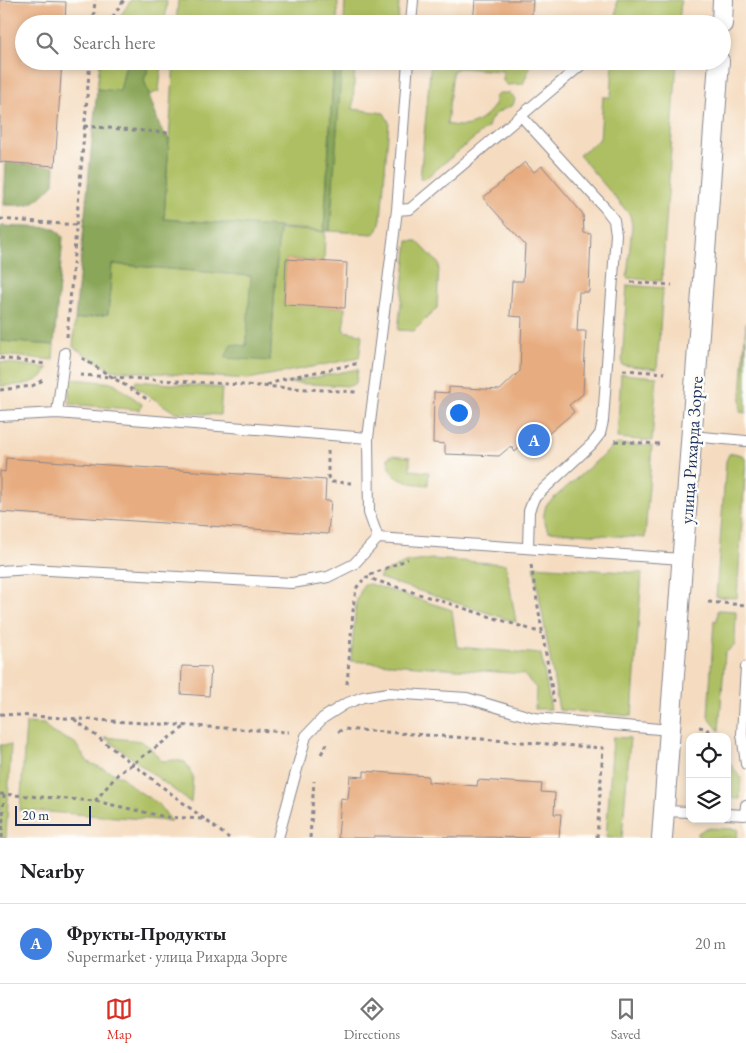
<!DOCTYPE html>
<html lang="en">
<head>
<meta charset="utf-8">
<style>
	body { margin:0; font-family:"EB Garamond",serif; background:#f6f6f6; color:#202124 }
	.controls { position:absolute; right:15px; bottom:15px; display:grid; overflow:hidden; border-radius:10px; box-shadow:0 2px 8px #0003 }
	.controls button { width:45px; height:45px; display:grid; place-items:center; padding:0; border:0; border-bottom:1px solid #e0e0e0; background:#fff; color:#202124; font:25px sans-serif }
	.scale { position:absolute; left:15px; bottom:12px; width:76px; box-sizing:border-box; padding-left:5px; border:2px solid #1b2f5e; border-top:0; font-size:14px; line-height:18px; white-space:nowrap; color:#1b2f5e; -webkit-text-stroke:4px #fdfcf7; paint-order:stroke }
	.you { position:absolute; left:458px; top:412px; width:18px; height:18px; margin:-12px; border:4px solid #fff; border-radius:50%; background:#1a73e8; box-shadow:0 0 0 8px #1a73e833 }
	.badge { display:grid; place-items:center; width:32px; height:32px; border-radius:50%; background:#d93025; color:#fff; font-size:16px; font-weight:700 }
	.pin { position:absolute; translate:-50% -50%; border:2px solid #fff; box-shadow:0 1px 5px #0006 }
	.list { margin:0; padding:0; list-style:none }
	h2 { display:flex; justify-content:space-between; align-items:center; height:65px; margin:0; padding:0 20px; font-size:21px }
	h2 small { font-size:16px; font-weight:400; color:#757577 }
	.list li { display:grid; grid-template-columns:32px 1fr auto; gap:15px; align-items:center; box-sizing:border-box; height:80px; padding:0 20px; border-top:1px solid #e0e0e0 }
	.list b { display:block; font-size:19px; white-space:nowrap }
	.list p { margin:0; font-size:16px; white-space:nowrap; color:#757577 }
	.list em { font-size:16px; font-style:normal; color:#757577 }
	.icon { flex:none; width:28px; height:28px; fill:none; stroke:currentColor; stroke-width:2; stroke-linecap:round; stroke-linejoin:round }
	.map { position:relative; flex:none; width:746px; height:838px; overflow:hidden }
	.search { position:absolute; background:#fff; box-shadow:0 2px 8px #0003; left:15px; right:15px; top:15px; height:55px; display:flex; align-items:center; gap:12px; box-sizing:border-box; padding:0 18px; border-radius:28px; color:#757577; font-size:19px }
	.sheet { height:145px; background:#fff }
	nav { display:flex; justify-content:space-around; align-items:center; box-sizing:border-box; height:70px; border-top:1px solid #e0e0e0; background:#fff; font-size:14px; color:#757577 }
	nav a { display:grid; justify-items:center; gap:2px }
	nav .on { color:#d93025 }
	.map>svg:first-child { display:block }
</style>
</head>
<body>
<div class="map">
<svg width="746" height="838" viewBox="0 0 746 838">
	<rect width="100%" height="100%" fill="#fdfcf7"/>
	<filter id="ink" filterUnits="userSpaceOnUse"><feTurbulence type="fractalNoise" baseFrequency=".02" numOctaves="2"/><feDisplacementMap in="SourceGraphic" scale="10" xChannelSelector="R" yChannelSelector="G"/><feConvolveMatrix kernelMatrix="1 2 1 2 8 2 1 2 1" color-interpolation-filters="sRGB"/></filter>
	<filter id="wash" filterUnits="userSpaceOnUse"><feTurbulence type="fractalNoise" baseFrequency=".0096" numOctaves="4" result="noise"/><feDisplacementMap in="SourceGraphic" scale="20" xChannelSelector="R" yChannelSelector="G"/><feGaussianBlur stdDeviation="1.12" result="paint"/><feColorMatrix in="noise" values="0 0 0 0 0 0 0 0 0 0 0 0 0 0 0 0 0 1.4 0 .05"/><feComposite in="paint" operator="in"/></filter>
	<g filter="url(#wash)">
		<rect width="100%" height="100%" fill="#f5dcc0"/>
		<!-- green -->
		<path fill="#adbf62" stroke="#647760" d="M 131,0 L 167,0 L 165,24 L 115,24 Z
			M 178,0 L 338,0 L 337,24 L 176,24 Z
			M 345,0 L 399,0 L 398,24 L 344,24 Z
			M 617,0 L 681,0 L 679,24 L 616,24 Z
			M 100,61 L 129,61 L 126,64 L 120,92 L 97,89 Z
			M 142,61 L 162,61 L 159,91 L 149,95 L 144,80 Z
			M 174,61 L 334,61 L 324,231 L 164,219 Z
			M 341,61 L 355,61 L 353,109 L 384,113 L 389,122 L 381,219 L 378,230 L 373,234 L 330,231 Z
			M 431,61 L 529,61 L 529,70 L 523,84 L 507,85 L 503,81 L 503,71 L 459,68 L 453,71 L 447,124 C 469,130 482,122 495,105 L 495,97 L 499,93 L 510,93 L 515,99 L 513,105 C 501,111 491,113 488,127 L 426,178 L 420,179 Z
			M 613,61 L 677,61 L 662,281 L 627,278 L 632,225 L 630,215 L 579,155 L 600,139 L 603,97 L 611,97 Z
			M 279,229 L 325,232 L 324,261 L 286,259 L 284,304 L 345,308 L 344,331 L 361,334 L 362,337 L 359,358 L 248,379 L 111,370 L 73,347 L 75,320 L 108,314 L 112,264 L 252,276 L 246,346 L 270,361 Z
			M 408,241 L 417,241 L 439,264 L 437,308 L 414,331 L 398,330 Z
			M 627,285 L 663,288 L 657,369 L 622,365 Z
			M 746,322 L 746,413 L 740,412 Z
			M 0,341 L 54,345 L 53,360 L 0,355 Z
			M 0,362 L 48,368 C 41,386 16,385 0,386 Z
			M 358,369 L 356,383 L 350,386 L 286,383 Z
			M 621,374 L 657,377 L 652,441 L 617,438 Z
			M 74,379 L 114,383 L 142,404 L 140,410 L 70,404 L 68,381 Z
			M 136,381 L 222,388 L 220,415 L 174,412 L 134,386 Z
			M 616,444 L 652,446 L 645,538 L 548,531 L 543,518 L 546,505 Z
			M 734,453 L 742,455 L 746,460 L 737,598 L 716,597 L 726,461 L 729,454 Z
			M 392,455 L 410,457 L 410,470 L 429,472 L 428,485 C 410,484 388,481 388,458 Z
			M 431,559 L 506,564 L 516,622 L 379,578 L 381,574 L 405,563 Z
			M 534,566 L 642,573 L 632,716 L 559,710 Z
			M 370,584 L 452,610 L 457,647 L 541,654 L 551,709 L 535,709 L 536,688 L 523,674 L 351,661 L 356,603 L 363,585 Z
			M 718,610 L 736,611 L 735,645 L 725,653 L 719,731 L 708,717 L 714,620 L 717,621 Z
			M 26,723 L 44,724 L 51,732 L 75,743 L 88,762 L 122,777 L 135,789 L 159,804 L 171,821 L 20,810 Z
			M 104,737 L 141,741 L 151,748 L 161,761 L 175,760 L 185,762 L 193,776 L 191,803 Z
			M 613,737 L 630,738 L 622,838 L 606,838 Z
			M 0,745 L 11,745 L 6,838 L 0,838 Z
			M 727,759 L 741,778 L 740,799 L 727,798 Z
			M 706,828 L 738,829 L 737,838 L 698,838 L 698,833 Z"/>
		<!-- forest -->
		<path fill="#8aa658" stroke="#526a5b" d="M 129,61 L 142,61 L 148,70 L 144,80 L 160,127 L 169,140 L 164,219 L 279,227 L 270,361 L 225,358 L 231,344 L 246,346 L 251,276 L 112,264 L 108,314 L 75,320 L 97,89 L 120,91 L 126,64 Z
			M 334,61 L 342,61 L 330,231 L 324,231 Z
			M 6,163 L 55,166 L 54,184 C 34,205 32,206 4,205 Z
			M 0,226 L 55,228 L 63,237 L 54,345 L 0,341 Z"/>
		<g id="blocks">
			<!-- building -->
			<path fill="#e7ac7f" d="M 0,0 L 66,2 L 65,24 L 24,24 L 24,61 L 62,61 L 55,166 L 0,162 Z
				M 475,0 L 533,0 L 531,24 L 473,24 Z
				M 525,162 L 534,172 L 542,166 L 583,214 L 584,233 L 591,234 L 589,292 L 579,292 L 577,331 L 586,331 L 583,394 L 569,405 L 574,412 L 532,448 L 526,441 L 515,452 L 511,446 L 499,456 L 445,454 L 445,444 L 433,443 L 434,392 L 449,393 L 449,387 L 500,390 L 520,371 L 522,317 L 510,316 L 512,281 L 523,281 L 525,245 L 483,198 Z
				M 286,259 L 347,263 L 345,308 L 284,305 Z
				M 6,458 L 326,480 L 325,501 L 331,501 L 328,534 L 0,512 L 0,471 L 5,472 Z
				M 182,666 L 211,667 L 209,696 L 181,694 Z
				M 364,771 L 428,776 L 428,782 L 477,786 L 478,780 L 542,784 L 541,792 L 555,793 L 554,814 L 561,814 L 559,838 L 374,836 L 374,838 L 338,838 L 341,798 L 348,799 L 350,776 L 364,777 Z"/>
		</g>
	</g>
	<g filter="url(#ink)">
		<use href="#blocks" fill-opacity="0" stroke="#88868f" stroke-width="1"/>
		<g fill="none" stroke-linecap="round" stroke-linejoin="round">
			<defs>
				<path id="service" d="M 411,24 L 413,0
					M 522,117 L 605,208 L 614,220 L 616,234 L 603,421 L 600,434 L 592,444 L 534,498 L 529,511 L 528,547
					M 397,210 L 410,209 L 580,66
					M 57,413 L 65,353
					M 0,416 L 57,413 L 368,438
					M 691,436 L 746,441
					M 378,538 L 369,513 L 368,438 L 397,210 L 408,61
					M 378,538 L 682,559
					M 0,571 L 30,569 L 292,583 L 328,577 L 354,564 L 378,538
					M 746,667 L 742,734 L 746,764
					M 664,811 L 690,812
					M 727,814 L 745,815 L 746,805
					M 278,838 L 306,736 L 323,718 L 345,704 L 363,697 L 388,693 L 467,698 L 534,718 L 670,730"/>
				<path id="minor" d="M 722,24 L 723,0
					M 662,838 L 719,61"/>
			</defs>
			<!-- service casing -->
			<use href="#service" stroke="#88868f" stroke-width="12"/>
			<!-- minor casing -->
			<use href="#minor" stroke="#88868f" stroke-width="22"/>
			<!-- path -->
			<path stroke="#88868f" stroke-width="3" stroke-dasharray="4 4" stroke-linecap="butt" d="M 93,24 L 95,0
				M 108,24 L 124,0
				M 84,126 L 169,133
				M 0,219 L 76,225
				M 631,282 L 672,285
				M 67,337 L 90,61
				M 0,358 L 46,364
				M 82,358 L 150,401
				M 623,370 L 665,373
				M 80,375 L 356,392
				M 267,385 L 287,378 L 360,363
				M 0,390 L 32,386 L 43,380
				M 615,441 L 659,444
				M 328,451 L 328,477 L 332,482 L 351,483
				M 531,565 L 554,702
				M 370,575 L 408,559
				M 365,577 L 542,633
				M 708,602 L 746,605
				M 347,684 L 354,600 L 357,587 L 363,580
				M 0,714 L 289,732
				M 74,719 L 229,838
				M 699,727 L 705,728 L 716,737
				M 338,732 L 344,729 L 603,748 L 597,838
				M 321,754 L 328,742
				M 0,794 L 95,801 L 166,817 L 204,819
				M 95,801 L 118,774 L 186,726
				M 2,838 L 4,795
				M 310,838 L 314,781"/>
			<!-- service -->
			<use href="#service" stroke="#fff" stroke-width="10"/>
			<!-- minor -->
			<use href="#minor" stroke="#fff" stroke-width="20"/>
		</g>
	</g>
	<g text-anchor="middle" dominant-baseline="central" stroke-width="5" stroke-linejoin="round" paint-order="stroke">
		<!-- street labels -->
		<g font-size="18" fill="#1b2f5e" stroke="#fdfcf7">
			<text transform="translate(691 450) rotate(-86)">улица Рихарда Зорге</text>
		</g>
	</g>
</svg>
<div class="controls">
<button><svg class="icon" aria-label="locate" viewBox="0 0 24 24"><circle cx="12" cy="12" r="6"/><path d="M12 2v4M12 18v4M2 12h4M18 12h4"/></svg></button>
<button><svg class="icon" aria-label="layers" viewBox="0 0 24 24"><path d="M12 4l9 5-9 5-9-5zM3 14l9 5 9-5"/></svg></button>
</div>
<div class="scale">20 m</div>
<div class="you"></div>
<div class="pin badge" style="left:534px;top:440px;background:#3f7fe0">A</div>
<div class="search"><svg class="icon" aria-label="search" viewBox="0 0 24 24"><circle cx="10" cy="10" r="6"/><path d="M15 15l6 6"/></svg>Search here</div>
</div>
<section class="sheet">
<h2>Nearby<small></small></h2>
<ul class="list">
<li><span class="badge" style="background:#3f7fe0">A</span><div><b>Фрукты-Продукты</b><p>Supermarket · улица Рихарда Зорге</p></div><em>20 m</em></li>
</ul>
</section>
<nav>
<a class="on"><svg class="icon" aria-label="map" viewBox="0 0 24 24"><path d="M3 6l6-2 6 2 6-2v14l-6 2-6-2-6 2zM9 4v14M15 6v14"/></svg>Map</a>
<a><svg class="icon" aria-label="directions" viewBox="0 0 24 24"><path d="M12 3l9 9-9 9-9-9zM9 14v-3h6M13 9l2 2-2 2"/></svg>Directions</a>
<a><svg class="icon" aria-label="saved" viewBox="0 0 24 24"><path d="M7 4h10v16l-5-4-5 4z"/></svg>Saved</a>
</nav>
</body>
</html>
